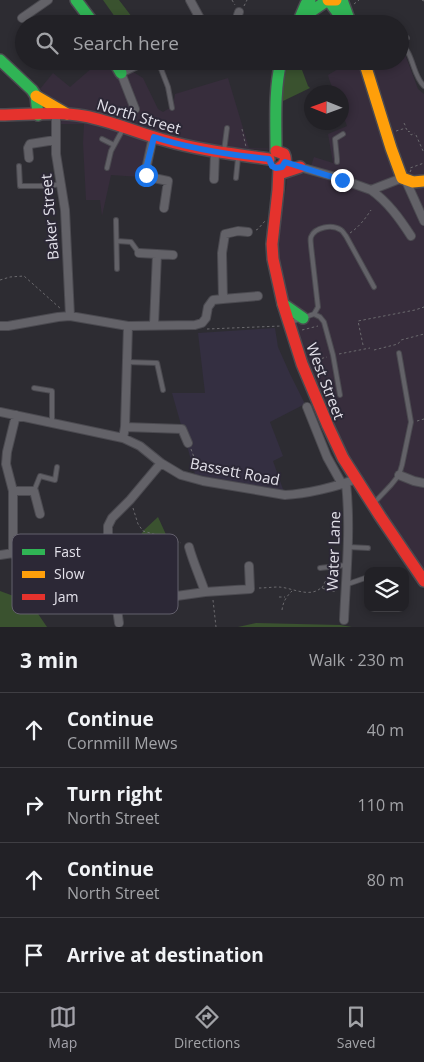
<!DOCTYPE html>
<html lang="en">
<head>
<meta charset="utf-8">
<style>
	body { margin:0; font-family:"Open Sans",sans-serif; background:#2a292e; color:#f1f3f6 }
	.controls { position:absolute; right:15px; bottom:15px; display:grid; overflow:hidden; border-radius:10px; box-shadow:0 2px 8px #0003 }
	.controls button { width:45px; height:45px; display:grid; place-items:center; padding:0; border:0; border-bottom:1px solid #3f3e43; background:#222126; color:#f1f3f6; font:25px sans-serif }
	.compass { position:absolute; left:304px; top:85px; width:45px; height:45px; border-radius:50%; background:#222126; box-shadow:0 2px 8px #0003; rotate:271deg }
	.stop { position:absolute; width:15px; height:15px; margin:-11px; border:4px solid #1a73e8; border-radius:50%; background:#fff }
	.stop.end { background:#1a73e8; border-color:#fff; box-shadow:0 1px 5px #0008 }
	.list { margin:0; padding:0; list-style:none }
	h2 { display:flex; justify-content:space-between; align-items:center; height:65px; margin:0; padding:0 20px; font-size:21px }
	h2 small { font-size:16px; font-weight:400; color:#a2a3a7 }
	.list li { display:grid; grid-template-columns:32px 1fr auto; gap:15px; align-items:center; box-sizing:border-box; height:75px; padding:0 20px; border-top:1px solid #3f3e43 }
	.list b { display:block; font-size:19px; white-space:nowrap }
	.list p { margin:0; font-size:16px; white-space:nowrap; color:#a2a3a7 }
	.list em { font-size:16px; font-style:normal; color:#a2a3a7 }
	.icon { flex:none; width:28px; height:28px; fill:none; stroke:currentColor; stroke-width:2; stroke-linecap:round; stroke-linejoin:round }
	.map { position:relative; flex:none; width:424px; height:627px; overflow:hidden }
	.search { position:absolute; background:#222126; box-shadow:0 2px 8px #0003; left:15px; right:15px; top:15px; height:55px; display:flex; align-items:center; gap:12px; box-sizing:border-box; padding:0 18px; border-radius:28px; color:#a2a3a7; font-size:19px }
	.sheet { height:365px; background:#222126 }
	nav { display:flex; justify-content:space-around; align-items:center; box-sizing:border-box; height:70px; border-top:1px solid #3f3e43; background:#222126; font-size:14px; color:#a2a3a7 }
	nav a { display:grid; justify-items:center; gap:2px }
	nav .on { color:#a3a2aa }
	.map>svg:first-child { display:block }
</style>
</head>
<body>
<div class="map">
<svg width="424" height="627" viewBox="0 0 424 627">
	<rect width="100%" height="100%" fill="#2d2c32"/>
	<!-- commercial -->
	<path fill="#372d3c" d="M 402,46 L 418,89 L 424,94 L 424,576 L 329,426 L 304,355 L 281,276 L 276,242 L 287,183 L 287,150 L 246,149 L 195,142 L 152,130 L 152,137 L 140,177 L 111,175 L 102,216 L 100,200 L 86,200 L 83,143 L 84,124 L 61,124 L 63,109 L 40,89 L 53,73 L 70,87 L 100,61 L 115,61 L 143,78 L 158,109 L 163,112 L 173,106 L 175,94 L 228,78 L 249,148 L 288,149 L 289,157 L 292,160 L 299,163 L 311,166 L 314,157 L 333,163 L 328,134 L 347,126 L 342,113 L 342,92 L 334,92 L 329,79 L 328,75 L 338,69 L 357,61 L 400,61 L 400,47 Z"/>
	<!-- built -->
	<path fill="#342f41" d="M 275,328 L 278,347 L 290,374 L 305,404 L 270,422 L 283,456 L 273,461 L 284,492 L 250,487 L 195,474 L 172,393 L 205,393 L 198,333 Z"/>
	<!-- green -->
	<path fill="#3a522f" d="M 103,0 L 119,0 L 132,17 L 120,24 Z
		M 288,61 L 290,61 L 291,63 L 295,61 L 319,61 L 302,70 L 308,86 L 310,88 L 283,101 L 283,86 Z
		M 158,517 L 168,539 L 154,544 L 157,565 L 142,567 L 143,552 L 138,539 L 144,530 Z
		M 0,591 L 30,602 L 47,627 L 0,627 Z
		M 256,623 L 340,625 L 352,627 L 238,627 Z"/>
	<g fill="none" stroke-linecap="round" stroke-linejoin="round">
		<defs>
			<path id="lane" d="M 400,41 L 407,38
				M 400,43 C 414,53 412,75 424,86
				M 158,61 L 168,87 L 172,108
				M 102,139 L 114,145
				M 224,151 L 227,128
				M 337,162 L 337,159 L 335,139 L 343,134
				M 19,166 L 20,186 L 48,186 L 61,184
				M 107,168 L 111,151 L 123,129
				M 236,178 L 238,158
				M 116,220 L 117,269
				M 117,241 L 131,242 L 139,253
				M 314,314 L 320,317 L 324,322 L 333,355 L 340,395
				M 291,322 L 314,314 L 318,307 L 311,246 C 311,243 310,240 311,237 C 315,227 332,224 341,230 C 343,231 344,234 346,236 L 374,287
				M 126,362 L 157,363 L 163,390
				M 34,388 L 52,391 L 52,422
				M 34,491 L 40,476 L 55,480 L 57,467
				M 374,503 L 391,485 L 399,475 L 402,465 L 411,422 L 399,353
				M 348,547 L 368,548
				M 320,568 L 346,565
				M 345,585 L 368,577"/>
			<path id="street" d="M 190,0 L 203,24
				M 22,18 L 48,0
				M 235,24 L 239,12
				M 135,109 L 121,73 L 145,61
				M 56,115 L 56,154 L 65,210 L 70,316
				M 153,137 L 146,169 L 146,175 L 149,177 L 168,181 L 164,208
				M 29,158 L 28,148 L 30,144 L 55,140
				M 296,166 L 332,176 L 371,190 L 402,178
				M 214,179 L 215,152
				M 406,181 L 424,221
				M 371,190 C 388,202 400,219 411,236
				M 139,253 L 157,254 L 154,325
				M 157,254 L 173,255
				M 223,299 L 258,296
				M 0,326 L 8,326 L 58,317 L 70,316 L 128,326 L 195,325 L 202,323 L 206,318 L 208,307 L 213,300 L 223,299 L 222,253 L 225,234 L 238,231 L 248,232
				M 307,407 L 327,457 L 342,484
				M 0,412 L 123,438 L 140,446 L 161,463 L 181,475 L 203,481 L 285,495 C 306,494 336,487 356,479
				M 16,415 L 7,452 L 6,464 L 13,491 L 13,553 L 22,562 L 37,565 L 47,586
				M 125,427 L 182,429 L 188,443
				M 123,438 L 125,427 L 128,326
				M 161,463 L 130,500 L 112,518 L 108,526 L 108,534 L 116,602 L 127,603 L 205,592 L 250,589 L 249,566
				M 399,475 L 414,481 L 424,483
				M 13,491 L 34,491 L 40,514
				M 189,547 C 193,562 200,577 205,592
				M 0,555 L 13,553
				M 37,565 L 41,545
				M 116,602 L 119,623
				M 344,620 C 346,574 351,529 346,483"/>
			<path id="fast" d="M 76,0 L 94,24
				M 342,0 L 350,22
				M 329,1 L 346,24
				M 300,18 L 306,4 L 310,0
				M 300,19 L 328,0
				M 0,60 L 32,90 L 36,96 L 38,115
				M 114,61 L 121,73
				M 276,151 C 276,121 274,91 281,61
				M 283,304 L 303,318"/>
			<path id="slow" d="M 328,0 L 336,0
				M 364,61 L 391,148 L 402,178 L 413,182 L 424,181
				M 36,96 L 67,114"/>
			<path id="jam" d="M 0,115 C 28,115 57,111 84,116 C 112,121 137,133 164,140 C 198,150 234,154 269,159
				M 276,151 L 284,154 C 287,160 285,165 279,168
				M 279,168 L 278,190 L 272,244 L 273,259 L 283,304 L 302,364 L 328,426 L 343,458 L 380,516 L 424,581
				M 279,174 L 300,167"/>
		</defs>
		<!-- lane casing -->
		<use href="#lane" stroke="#4b4a50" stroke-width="6"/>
		<!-- street casing -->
		<use href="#street" stroke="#4b4a50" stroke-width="10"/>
		<!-- fast casing -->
		<use href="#fast" stroke="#4b4a50" stroke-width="14"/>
		<!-- slow casing -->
		<use href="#slow" stroke="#4b4a50" stroke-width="14"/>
		<!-- jam casing -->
		<use href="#jam" stroke="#4b4a50" stroke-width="14"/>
		<!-- path -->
		<path stroke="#6b6a6e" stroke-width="1" stroke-dasharray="2.5 2.5" stroke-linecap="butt" d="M 232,0 L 235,5
			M 422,0 L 424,1
			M 354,4 L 359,0
			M 244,6 L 247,0
			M 404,123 L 406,127
			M 242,129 L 246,147
			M 396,131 L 406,128 L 408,132 L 409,131 L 411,135 L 415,133
			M 416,135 L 424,153
			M 410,172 L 411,170 L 410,168 L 424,163
			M 256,230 L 258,229 L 265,221
			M 350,233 C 359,227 365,219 371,210
			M 0,280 L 10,277 L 24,276 L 61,309
			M 207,329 L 281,326
			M 302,330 L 318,326
			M 363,345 L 358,321 L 415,310 L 424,307
			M 374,350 L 398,344 L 401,340 L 424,334
			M 339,354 L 370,348
			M 312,361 L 327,357
			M 417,421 L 424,419
			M 191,449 L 199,471
			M 133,508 L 138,524 L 143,531 L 171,539 L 181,543
			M 259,588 C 265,588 272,587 279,587 C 293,588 309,598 321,588 L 337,592
			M 322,588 L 329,574
			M 279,597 L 285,597
			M 213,600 L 216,627
			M 282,610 C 283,602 286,597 292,591"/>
		<!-- lane -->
		<use href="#lane" stroke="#636268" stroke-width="4"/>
		<!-- street -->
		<use href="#street" stroke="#636268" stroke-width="8"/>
		<!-- fast -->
		<use href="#fast" stroke="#30b455" stroke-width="11"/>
		<!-- slow -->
		<use href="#slow" stroke="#ff9f0a" stroke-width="11"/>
		<!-- jam -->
		<use href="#jam" stroke="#e5322d" stroke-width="11"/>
	</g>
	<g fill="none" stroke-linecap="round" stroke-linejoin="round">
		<!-- route -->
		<path stroke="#1a73e8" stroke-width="6" d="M 146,175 L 146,169 L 154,137 C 191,149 230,155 269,159 L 272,166 L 276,168 L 282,167 L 285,162 L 342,180"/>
	</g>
	<g text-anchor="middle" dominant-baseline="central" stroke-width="4" stroke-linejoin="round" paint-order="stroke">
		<!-- street labels -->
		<g font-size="15" fill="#e3e1ea" stroke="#2c2836">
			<text transform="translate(139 116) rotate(17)">North Street</text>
			<text transform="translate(49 217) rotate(-95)">Baker Street</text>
			<text transform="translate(326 381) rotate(69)">West Street</text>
			<text transform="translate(235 471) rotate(11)">Bassett Road</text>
			<text transform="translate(333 551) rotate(-88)">Water Lane</text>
		</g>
	</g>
	<!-- legend -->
	<rect x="12" y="534" width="166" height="80" rx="8" fill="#2c2836" stroke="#63606c" stroke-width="1"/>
	<rect x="22" y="549" width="23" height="6" fill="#30b455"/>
	<rect x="22" y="571" width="23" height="7" fill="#ff9f0a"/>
	<rect x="22" y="594" width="23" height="6" fill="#e5322d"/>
	<g font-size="14" fill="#e3e1ea">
		<text x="54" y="557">Fast</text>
		<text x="54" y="579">Slow</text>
		<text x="54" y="602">Jam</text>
	</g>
</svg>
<div class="controls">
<button><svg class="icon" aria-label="layers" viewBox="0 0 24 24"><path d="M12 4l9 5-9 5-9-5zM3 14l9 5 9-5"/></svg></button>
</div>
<svg class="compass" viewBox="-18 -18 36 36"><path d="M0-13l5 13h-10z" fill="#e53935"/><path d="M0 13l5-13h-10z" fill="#a2a3a7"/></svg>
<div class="stop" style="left:146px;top:175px"></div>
<div class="stop end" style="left:342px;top:180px"></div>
<div class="search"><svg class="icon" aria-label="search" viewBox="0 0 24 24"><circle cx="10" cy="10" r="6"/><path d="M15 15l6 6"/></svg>Search here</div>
</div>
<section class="sheet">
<h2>3 min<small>Walk · 230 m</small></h2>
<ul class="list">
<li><svg class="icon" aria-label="ahead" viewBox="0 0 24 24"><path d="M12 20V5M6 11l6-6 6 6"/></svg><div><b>Continue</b><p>Cornmill Mews</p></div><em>40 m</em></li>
<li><svg class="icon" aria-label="right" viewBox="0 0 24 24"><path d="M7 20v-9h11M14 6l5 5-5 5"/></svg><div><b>Turn right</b><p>North Street</p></div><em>110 m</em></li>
<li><svg class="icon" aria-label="ahead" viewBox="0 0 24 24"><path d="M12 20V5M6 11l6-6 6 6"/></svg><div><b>Continue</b><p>North Street</p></div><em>80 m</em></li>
<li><svg class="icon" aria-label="arrive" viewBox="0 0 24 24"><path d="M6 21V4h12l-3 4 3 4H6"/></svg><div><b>Arrive at destination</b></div></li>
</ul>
</section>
<nav>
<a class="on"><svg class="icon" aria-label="map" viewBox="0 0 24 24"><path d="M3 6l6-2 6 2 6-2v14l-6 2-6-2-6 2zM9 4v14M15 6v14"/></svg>Map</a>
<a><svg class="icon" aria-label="directions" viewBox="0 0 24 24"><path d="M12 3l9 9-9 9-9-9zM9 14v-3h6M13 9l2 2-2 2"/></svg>Directions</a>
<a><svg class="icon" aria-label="saved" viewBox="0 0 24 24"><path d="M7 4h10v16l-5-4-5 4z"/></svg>Saved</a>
</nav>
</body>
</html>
